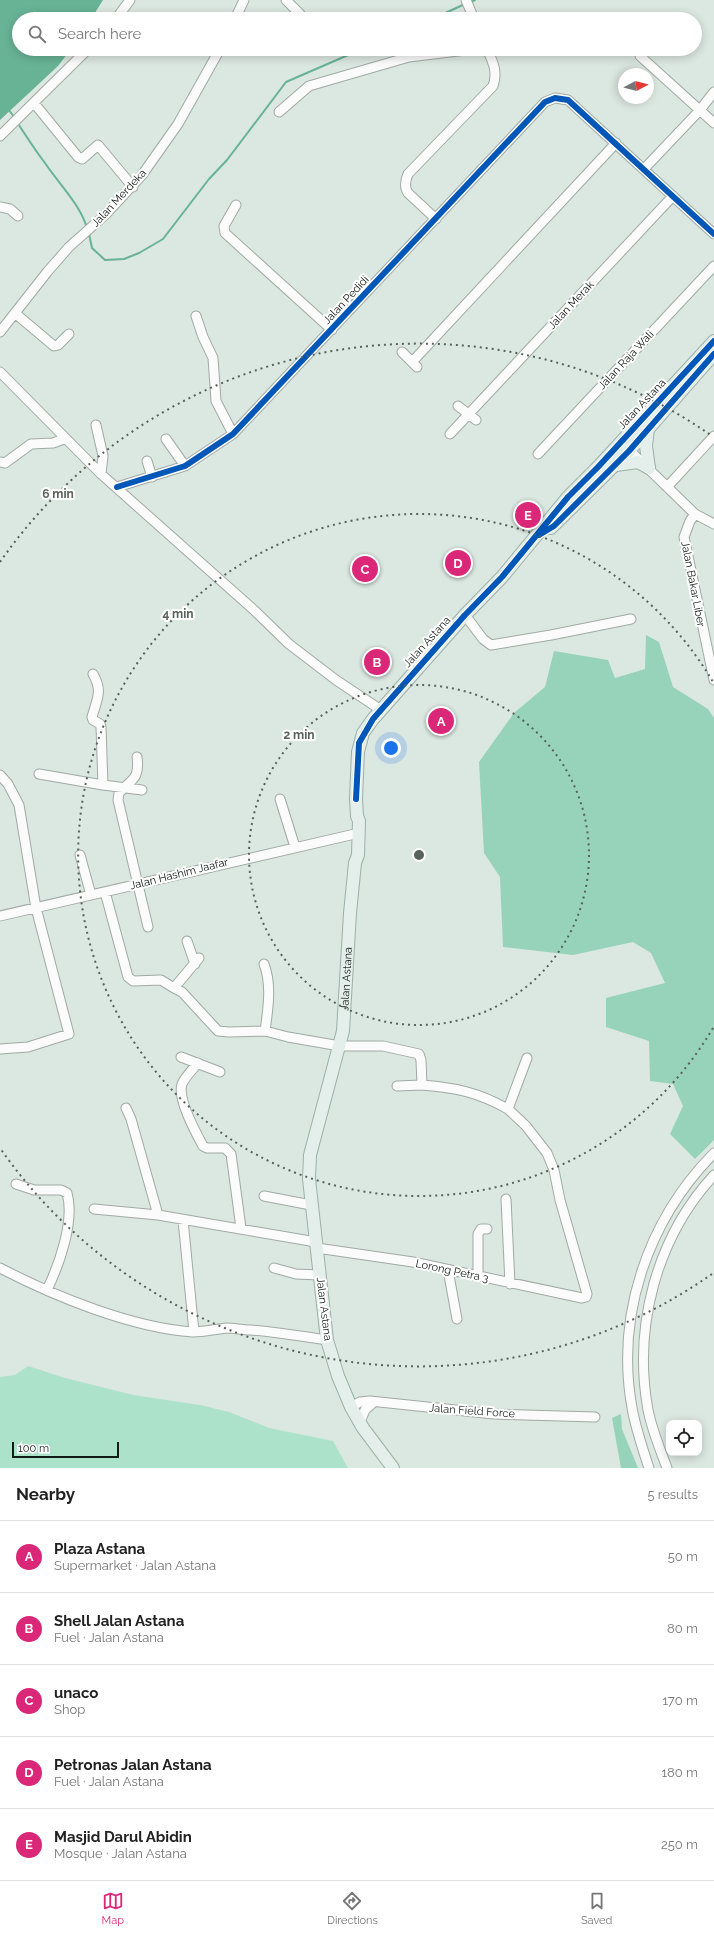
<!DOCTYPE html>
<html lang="en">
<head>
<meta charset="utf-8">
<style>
	body { margin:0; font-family:Raleway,sans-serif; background:#f6f6f6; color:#222 }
	.controls { position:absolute; right:12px; bottom:12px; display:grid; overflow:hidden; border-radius:8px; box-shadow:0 2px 10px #0003 }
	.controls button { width:36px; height:36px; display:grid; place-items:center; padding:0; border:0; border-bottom:1px solid #e0e0e0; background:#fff; color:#222; font:20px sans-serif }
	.compass { position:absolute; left:618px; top:68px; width:36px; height:36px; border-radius:50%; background:#fff; box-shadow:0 2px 10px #0003; rotate:83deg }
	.scale { position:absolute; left:12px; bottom:10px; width:107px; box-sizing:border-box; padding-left:4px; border:2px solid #121a16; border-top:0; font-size:11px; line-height:14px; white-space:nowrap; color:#121a16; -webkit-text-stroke:3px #fff; paint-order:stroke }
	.you { position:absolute; left:391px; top:748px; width:14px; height:14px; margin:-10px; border:3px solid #fff; border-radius:50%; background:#1a73e8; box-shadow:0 0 0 6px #1a73e833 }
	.badge { display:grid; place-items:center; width:26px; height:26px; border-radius:50%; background:#db2777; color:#fff; font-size:13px; font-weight:700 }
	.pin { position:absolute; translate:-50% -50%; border:2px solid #fff; box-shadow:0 1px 4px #0006 }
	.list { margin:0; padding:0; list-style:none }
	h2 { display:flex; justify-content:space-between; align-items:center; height:52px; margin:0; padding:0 16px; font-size:17px }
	h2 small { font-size:13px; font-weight:400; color:#767676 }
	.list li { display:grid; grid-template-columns:26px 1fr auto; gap:12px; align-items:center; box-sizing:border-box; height:72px; padding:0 16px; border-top:1px solid #e0e0e0 }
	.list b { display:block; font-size:15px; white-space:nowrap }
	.list p { margin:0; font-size:13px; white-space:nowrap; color:#767676 }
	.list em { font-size:13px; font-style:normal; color:#767676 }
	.icon { flex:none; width:22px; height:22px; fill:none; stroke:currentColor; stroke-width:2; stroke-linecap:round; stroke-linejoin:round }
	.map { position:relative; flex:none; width:714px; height:1468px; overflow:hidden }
	.search { position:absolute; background:#fff; box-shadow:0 2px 10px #0003; left:12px; right:12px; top:12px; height:44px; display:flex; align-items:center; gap:10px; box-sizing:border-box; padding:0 14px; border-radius:22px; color:#767676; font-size:15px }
	.sheet { height:412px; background:#fff }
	nav { display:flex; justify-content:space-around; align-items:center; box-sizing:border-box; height:56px; border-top:1px solid #e0e0e0; background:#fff; font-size:11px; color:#767676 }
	nav a { display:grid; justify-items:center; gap:2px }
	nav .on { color:#db2777 }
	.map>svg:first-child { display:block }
</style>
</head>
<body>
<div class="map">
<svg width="714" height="1468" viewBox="0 0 714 1468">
	<rect width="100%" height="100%" fill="#dbe7e1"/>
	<!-- green -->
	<path fill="#ade2ca" d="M 28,1366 L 65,1378 L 133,1395 L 200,1405 L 229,1412 L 269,1428 L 333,1441 L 348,1468 L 0,1468 L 0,1377 L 15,1375 Z"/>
	<!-- forest -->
	<path fill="#97d3ba" d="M 646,635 L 659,642 L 673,687 L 708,709 L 714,718 L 714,1140 L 695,1159 L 670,1134 L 683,1106 L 673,1084 L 650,1081 L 649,1041 L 606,1027 L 606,998 L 665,983 L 651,953 L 633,942 L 573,955 L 503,947 L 500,877 L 484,853 L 479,762 L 514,713 L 545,687 L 554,651 L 608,660 L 615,678 L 645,669 Z
		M 621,1414 L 622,1429 L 638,1468 L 621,1468 L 612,1418 Z"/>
	<!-- water -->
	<path fill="#68b396" d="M 0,0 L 103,0 L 91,19 L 19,19 L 19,49 L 71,49 L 58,66 L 0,120 Z"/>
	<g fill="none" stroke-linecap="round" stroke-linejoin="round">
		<!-- stream -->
		<path stroke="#68b396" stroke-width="2" d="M 469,3 L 475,0
			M 432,19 L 465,4
			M 8,109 L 15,118
			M 17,122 C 26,136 35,150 45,163 C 59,184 80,204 87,228
			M 89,234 L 92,248 L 105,260 L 124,259 L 139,253 L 163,239 L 209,179 L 227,160 L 286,82 L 362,49"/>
		<defs>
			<path id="minor" d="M 286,0 L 300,14
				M 466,0 L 474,19
				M 116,19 L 130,0
				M 235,19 L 244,0
				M 640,56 L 714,123
				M 34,103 L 78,157 L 82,159 L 98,145 L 133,187
				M 279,112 L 309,86 L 409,57 L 474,49
				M 0,136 L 88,49
				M 644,169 L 700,110 L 714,92
				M 236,205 L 224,226 L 225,233 L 332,330
				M 0,207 L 10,209 L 18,216
				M 436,219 L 408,193 C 404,187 405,181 408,174 L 493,86 C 498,72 493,62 487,49
				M 16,314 L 54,346 L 58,345 L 69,334
				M 196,316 L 203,337 L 213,358 L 216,401 L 233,434
				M 0,332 L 48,271 L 69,247 L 106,214 L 142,175 L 178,124 L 220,49
				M 402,352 L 417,367
				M 412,362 L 616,143
				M 0,372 L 101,474 L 255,611 L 289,644 L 336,680 L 381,710
				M 458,406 L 476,420
				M 96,425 L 103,456 L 101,474
				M 450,434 L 673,196
				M 166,439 L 185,466
				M 625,446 L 695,514 L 714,524
				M 538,454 L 714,266
				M 147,461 L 152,477
				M 0,462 L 5,463 L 31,444 L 53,443 L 64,439
				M 668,486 L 714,436
				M 117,487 L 185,466 L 233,434 L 545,102 L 555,98 L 568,100 L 714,234
				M 695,514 L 690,521 L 684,537 L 714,680
				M 465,615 L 483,639 L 491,645 L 551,635 L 631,619
				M 93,674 C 103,691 97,699 92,717 L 93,720 L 100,724 L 101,727 L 103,785
				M 137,757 C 140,779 132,779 119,793 L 118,800 L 148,927
				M 39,774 L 103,785 L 142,790
				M 0,775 L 8,784 L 19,805 L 36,908 L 69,1034 L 28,1047 L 0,1049
				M 280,799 L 295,847
				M 80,855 L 91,895
				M 105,892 L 128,977 L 133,981 L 161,980 L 174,988 L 182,992 L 218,1031 L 229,1032 L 265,1031 L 288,1037 L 340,1046 L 383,1046 L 419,1054 L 421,1060 L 422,1085 C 457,1088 477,1092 508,1109 L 527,1058
				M 0,916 L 359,833
				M 187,941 L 195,964
				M 264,964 C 272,985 268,1009 265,1031
				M 174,988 L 199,958
				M 181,1057 L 220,1072
				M 198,1063 C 193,1069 185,1077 182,1084 C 177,1099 196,1133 203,1146 L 207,1148 L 225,1148 L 231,1154 L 241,1228
				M 397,1086 L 422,1085
				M 126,1108 L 131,1119 L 158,1215
				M 16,1184 L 34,1190 L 61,1190 L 67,1193 C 75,1221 59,1265 47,1290
				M 264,1196 L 311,1205
				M 506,1199 L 510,1284
				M 94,1209 L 158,1215 L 316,1242
				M 183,1220 L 194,1332
				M 317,1248 L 413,1262 L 582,1298 L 586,1297 L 587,1294 L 560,1200 L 554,1170 L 547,1153 L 526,1126 L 508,1109
				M 0,1268 C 54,1296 132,1328 193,1332 C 204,1332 216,1329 227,1328 C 234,1328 243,1330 251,1330 C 276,1332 301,1336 327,1340
				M 274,1268 L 296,1274 L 320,1275
				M 448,1270 L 457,1319
				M 478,1276 L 478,1234 L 481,1229 L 487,1229
				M 351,1407 L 360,1402 L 370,1401 L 494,1414 L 595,1417
				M 360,1422 L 365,1410 L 374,1402
				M 649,1468 C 643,1450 637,1432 633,1413 C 614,1318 647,1221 714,1153
				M 667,1468 C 660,1449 652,1430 648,1410 C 633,1327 656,1238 714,1175"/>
			<g id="major">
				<path d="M 648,428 L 646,446 L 649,468"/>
				<path d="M 616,465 L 638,462 L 649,468"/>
				<path d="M 551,528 L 629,451 L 714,354"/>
				<path id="s1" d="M 393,1468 L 363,1428 L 351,1407 L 338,1376 L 327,1340 L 309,1179 L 310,1155 L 343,1031 L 350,913 L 355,863 L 358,855 L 359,821 L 357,816 L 356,799 L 358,752 L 363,733 L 373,719 L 465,615 L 502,577 L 568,497 L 598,467 L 714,341"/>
			</g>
		</defs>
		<!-- minor casing -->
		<use href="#minor" stroke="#a1aaa5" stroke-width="11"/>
		<!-- major casing -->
		<use href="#major" stroke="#9bb1a7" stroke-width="14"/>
		<!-- minor -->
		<use href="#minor" stroke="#fafbfa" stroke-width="9"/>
		<!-- major -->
		<use href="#major" stroke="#e4eeea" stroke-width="12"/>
		<defs>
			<path id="cycleway" d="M 117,487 L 185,466 L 233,434 L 545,102 L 555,98 L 568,100 L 714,234
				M 539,535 L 554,526 L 629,451 L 714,354
				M 356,799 L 359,743 L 373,719 L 465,615 L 502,577 L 568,497 L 598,467 L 714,341"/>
		</defs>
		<!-- cycleway casing -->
		<use href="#cycleway" stroke="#fff" stroke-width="8"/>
		<!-- cycleway -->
		<use href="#cycleway" stroke="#0057b8" stroke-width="6"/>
	</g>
	<!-- distance rings -->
	<g fill="none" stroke="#58625d" stroke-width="2" stroke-dasharray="2 4">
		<circle cx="419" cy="855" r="170"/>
		<path d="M713 1028A341 341 0 1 1 713 682"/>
		<path d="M712 1274A511 511 0 0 1 0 1148M0 562A511 511 0 0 1 712 436"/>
	</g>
	<g text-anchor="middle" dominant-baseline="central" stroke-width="4" stroke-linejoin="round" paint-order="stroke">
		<!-- street labels -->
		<g font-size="11" fill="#121a16" stroke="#fff">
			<text transform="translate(119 198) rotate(-47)">Jalan Merdeka</text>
			<text transform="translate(346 300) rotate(-47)">Jalan Pedidi</text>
			<text transform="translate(571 305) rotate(-47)">Jalan Merak</text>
			<text transform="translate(626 360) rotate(-47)">Jalan Raja Wali</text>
			<text transform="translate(642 404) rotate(-47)">Jalan Astana</text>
			<text transform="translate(693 584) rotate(79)">Jalan Bakar Liber</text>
			<text transform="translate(427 642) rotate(-48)">Jalan Astana</text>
			<text transform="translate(179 874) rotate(-14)">Jalan Hashim Jaafar</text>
			<text stroke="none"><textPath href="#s1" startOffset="512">Jalan Astana</textPath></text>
			<text transform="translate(452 1271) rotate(12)">Lorong Petra 3</text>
			<text transform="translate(324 1309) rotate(83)">Jalan Astana</text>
			<text transform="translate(472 1411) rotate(4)">Jalan Field Force</text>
		</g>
	</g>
	<circle cx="419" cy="855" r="6" fill="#58625d" stroke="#fff" stroke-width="2"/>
	<g font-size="12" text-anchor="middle" font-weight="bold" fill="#58625d" stroke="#fff" stroke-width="4" stroke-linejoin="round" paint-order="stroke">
		<text x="58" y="498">6 min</text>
		<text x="178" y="618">4 min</text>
		<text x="299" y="739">2 min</text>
	</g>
</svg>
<div class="controls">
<button><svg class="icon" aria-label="locate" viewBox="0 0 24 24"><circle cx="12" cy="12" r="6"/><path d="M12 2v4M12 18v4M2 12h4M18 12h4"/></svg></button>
</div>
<svg class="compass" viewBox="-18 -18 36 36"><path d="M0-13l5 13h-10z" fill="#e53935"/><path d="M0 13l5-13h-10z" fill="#767676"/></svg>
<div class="scale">100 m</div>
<div class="you"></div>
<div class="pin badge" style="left:441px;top:721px">A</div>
<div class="pin badge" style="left:377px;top:662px">B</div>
<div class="pin badge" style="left:365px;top:569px">C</div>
<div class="pin badge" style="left:458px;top:563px">D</div>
<div class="pin badge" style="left:528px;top:515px">E</div>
<div class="search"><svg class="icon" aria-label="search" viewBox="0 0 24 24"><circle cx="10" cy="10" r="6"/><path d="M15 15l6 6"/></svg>Search here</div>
</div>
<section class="sheet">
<h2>Nearby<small>5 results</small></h2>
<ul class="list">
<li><span class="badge">A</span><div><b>Plaza Astana</b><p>Supermarket · Jalan Astana</p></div><em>50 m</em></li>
<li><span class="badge">B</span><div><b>Shell Jalan Astana</b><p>Fuel · Jalan Astana</p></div><em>80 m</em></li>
<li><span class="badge">C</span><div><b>unaco</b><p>Shop</p></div><em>170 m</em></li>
<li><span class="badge">D</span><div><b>Petronas Jalan Astana</b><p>Fuel · Jalan Astana</p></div><em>180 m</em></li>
<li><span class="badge">E</span><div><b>Masjid Darul Abidin</b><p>Mosque · Jalan Astana</p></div><em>250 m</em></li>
</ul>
</section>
<nav>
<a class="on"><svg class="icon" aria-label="map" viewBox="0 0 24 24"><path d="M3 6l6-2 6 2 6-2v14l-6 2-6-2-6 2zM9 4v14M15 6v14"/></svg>Map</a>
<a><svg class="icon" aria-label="directions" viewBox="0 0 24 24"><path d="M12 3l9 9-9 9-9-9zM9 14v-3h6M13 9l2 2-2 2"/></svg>Directions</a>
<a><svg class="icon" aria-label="saved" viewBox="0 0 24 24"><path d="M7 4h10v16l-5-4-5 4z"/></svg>Saved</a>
</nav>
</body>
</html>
